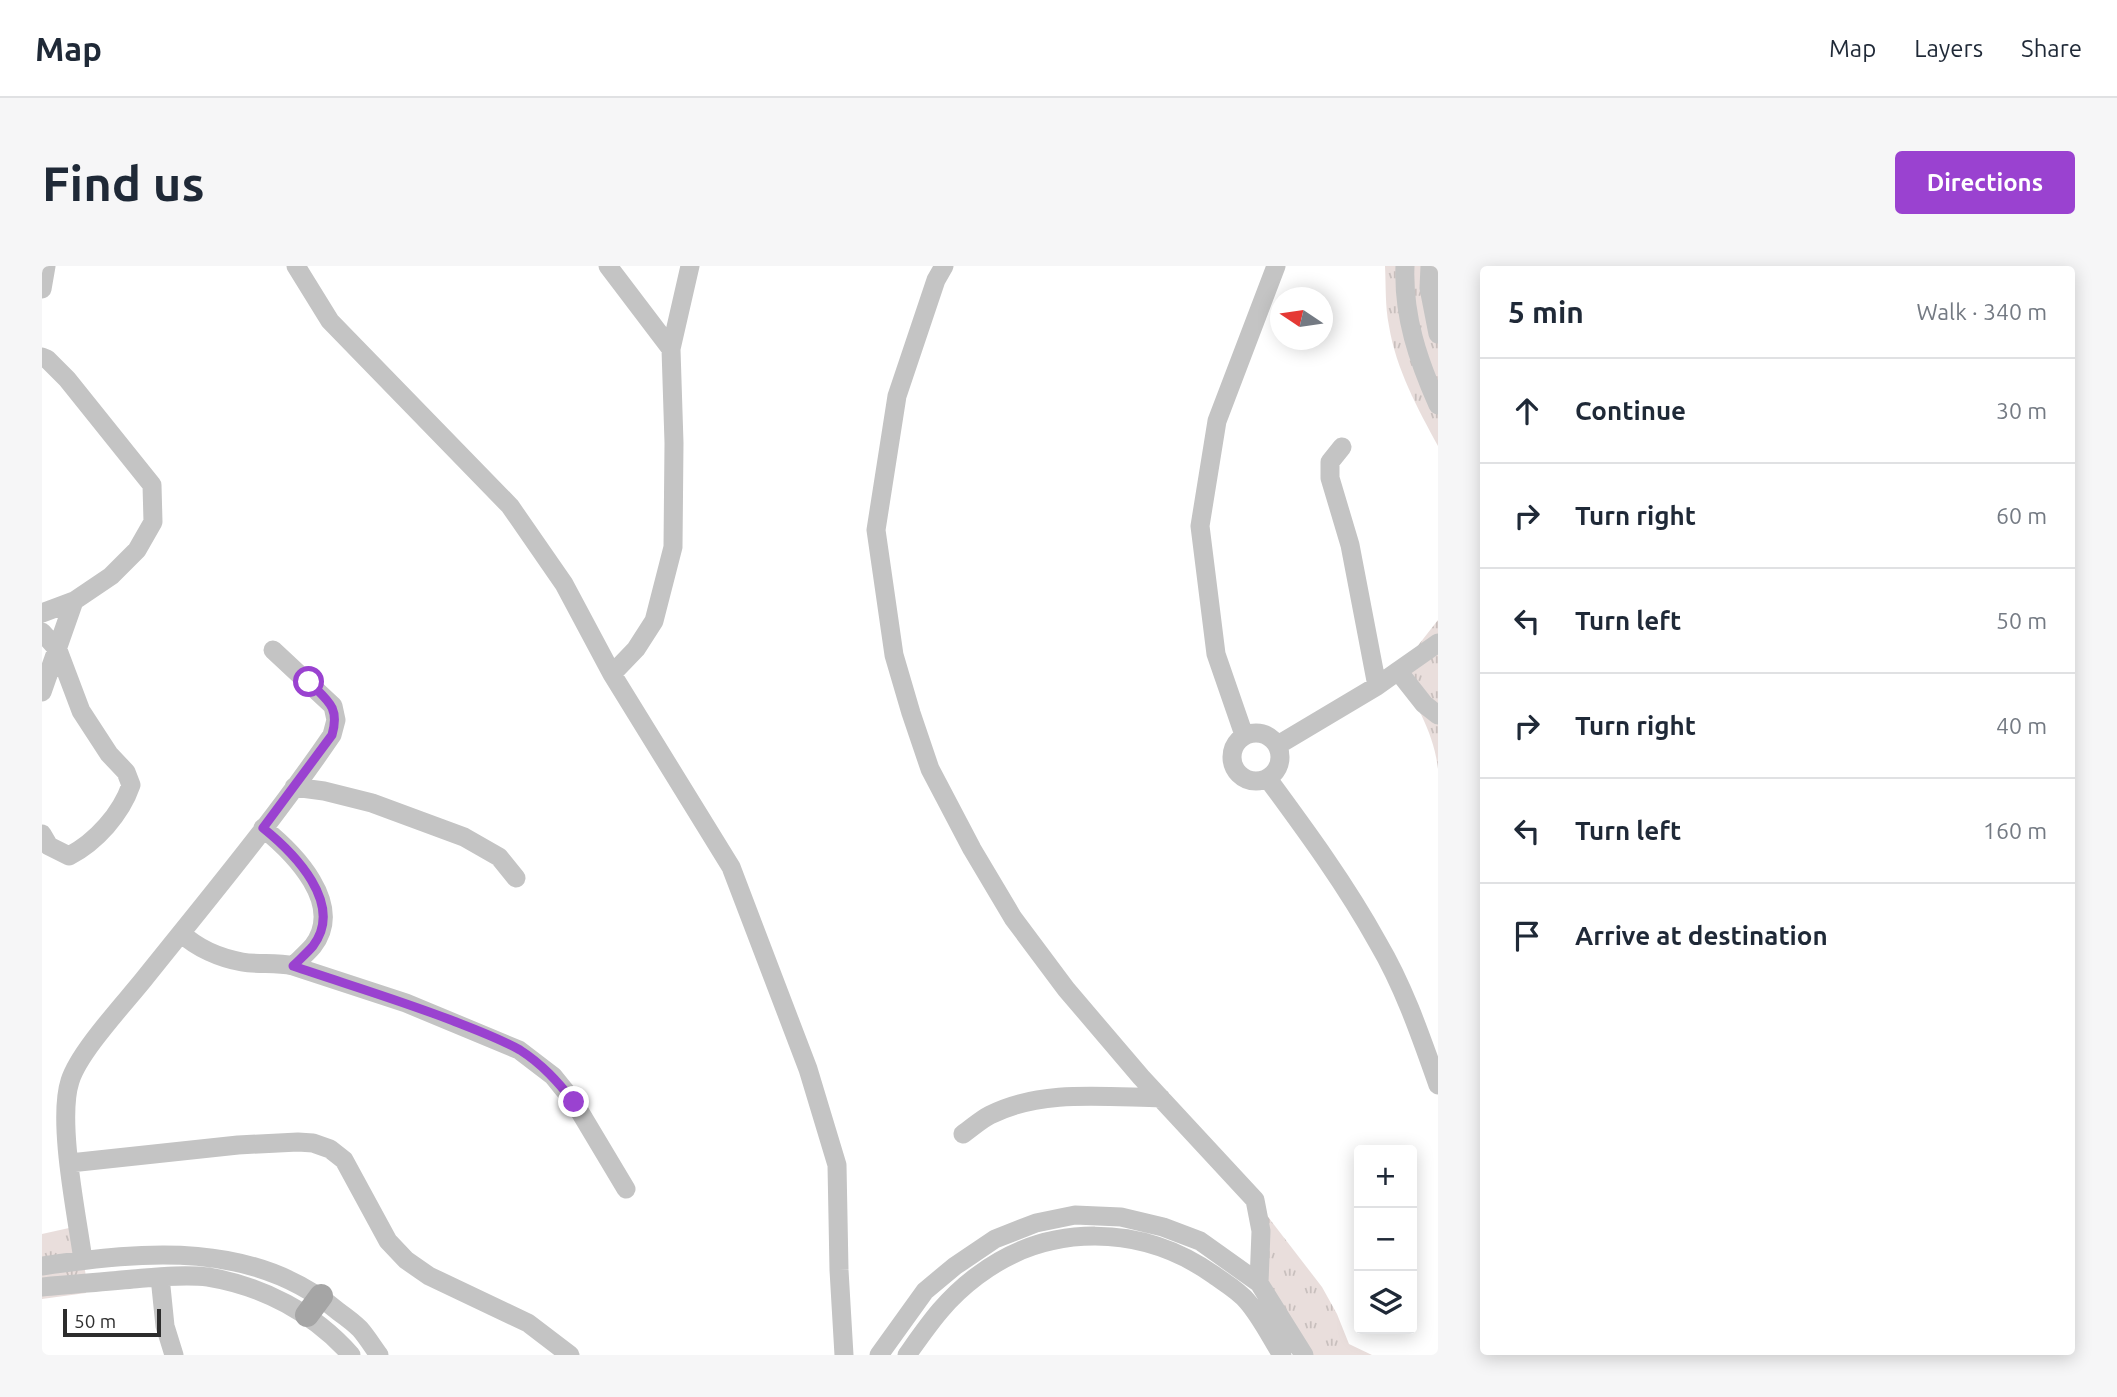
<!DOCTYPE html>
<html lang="en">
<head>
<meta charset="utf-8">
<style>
	body { margin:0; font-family:Ubuntu,sans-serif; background:#f6f6f7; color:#1f2937 }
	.controls { position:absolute; right:21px; bottom:21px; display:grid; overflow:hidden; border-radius:7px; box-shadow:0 4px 18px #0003 }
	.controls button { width:63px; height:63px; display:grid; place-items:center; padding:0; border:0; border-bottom:2px solid #e0e1e3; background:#fff; color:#1f2937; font:35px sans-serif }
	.compass { position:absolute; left:1228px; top:21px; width:63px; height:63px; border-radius:50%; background:#fff; box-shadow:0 4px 18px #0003; rotate:283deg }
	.scale { position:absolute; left:21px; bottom:18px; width:98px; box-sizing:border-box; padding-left:7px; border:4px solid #2d2d2d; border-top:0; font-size:19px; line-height:24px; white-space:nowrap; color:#2d2d2d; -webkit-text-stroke:5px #fff; paint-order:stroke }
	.stop { position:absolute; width:21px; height:21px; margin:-16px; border:5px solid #9a42d0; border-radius:50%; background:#fff }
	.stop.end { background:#9a42d0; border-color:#fff; box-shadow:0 2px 7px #0008 }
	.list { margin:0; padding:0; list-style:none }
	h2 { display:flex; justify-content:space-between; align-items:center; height:91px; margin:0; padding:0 28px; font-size:30px }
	h2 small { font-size:23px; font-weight:400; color:#747a83 }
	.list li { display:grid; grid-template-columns:46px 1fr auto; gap:21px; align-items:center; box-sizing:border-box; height:105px; padding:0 28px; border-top:2px solid #e0e1e3 }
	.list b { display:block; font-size:26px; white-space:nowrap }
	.list em { font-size:23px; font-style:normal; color:#747a83 }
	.icon { flex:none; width:38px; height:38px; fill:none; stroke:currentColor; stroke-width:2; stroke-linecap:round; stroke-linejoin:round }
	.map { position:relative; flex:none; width:1396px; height:1089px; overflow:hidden; border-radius:7px }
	header { display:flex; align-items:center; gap:42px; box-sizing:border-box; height:98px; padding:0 35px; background:#fff; border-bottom:2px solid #e0e1e3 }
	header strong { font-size:33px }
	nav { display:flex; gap:38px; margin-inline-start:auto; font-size:24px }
	.intro { display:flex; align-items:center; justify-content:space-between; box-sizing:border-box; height:168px; padding:0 42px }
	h1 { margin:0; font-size:49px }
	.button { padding:18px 32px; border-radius:7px; background:#9a42d0; color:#fff; font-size:24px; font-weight:700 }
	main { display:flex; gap:42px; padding:0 42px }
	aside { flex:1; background:#fff; border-radius:7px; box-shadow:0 4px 18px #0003 }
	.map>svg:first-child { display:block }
</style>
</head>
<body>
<header>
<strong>Map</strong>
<nav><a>Map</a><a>Layers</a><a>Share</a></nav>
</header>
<div class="intro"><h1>Find us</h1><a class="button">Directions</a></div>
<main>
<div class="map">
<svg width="1396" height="1089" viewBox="0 0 1396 1089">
	<defs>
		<pattern id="grass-tufts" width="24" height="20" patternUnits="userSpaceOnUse" patternTransform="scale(1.75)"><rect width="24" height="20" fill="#e9dedc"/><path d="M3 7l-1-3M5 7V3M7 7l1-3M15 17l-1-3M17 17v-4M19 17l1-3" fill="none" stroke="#c8bfbd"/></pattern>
	</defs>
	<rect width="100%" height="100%" fill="#fff"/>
	<!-- grass -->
	<path fill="url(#grass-tufts)" d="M 1343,0 L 1396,0 L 1396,180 C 1376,143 1354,103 1347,60 C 1343,40 1344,20 1343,0 Z
		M 1396,354 L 1396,503 C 1392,466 1373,437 1356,405 Z
		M 1213,934 L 1280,1021 L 1295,1048 L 1307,1078 L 1330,1089 L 1262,1089 L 1217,1017 Z
		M 36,960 L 45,1017 L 44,1027 L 0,1033 L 0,968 Z"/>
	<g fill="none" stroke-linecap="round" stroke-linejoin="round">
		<!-- minor -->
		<path stroke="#c4c4c4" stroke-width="19" d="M 254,0 L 288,55 L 468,240 L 522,318 L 570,408 L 689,601 L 766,803 L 795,899 L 797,1004 L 802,1089
			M 566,0 L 629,83
			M 902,0 L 894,14 L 855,130 L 834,264 L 852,389 L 869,447 L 888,503 L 930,583 L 971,652 L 1024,723 L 1099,811 L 1213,934 L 1219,965 L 1217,1017
			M 1363,0 C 1361,50 1376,94 1396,139
			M 1388,0 L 1387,22 L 1396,68
			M 0,23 L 4,0
			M 0,91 L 5,93 L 25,113 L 110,219 L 111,256 L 95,284 L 69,310 L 32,335
			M 1300,181 L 1288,196 L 1288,212 L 1308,279 L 1335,420
			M 0,347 L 32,335 L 0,426
			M 0,366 L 16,384 L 39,445 L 67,488 L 84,506 L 89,519 C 79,548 54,576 27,590 L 7,580 L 0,568
			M 1396,377 L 1356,405 L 1382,438 L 1396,449
			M 570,408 L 594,383 L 612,355 L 631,281 L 632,177 L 629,83 L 648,0
			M1190 491a24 24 0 1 1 48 0a24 24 0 1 1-48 0Z
			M 1202,469 L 1174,388 L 1158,260 L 1175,155 L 1234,0
			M 1236,479 L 1335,420 L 1356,405
			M 1226,513 C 1265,566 1304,619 1336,677 C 1362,721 1379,771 1396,819
			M 252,521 L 282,525 L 330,537 L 422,571 L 457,591 L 474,612
			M 221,562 C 252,587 303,638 271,680 C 265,687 258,693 251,700
			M 139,667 C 155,682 178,692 200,696 C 217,699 234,696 251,700 L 364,737 L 477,784 L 511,810 L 532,836 L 584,923
			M 921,868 C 930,862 938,854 948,849 C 999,823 1063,831 1119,832
			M 28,897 L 196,879 L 256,876 L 271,877 L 288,883 L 302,894 L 346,975 L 364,994 L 387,1010 L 486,1057 L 528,1089
			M 41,994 C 35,950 15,855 28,815 C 37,786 82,738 102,713 C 166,633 232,554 290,469 L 294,454 L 291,440 L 231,384
			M 0,1000 C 103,985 212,974 297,1046 C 304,1051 312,1057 318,1063 C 325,1071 331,1081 337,1089
			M 118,1011 L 123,1060 L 132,1089
			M 0,1021 C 30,1018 61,1016 91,1013 C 115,1011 142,1008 166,1011 C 221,1020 272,1047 309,1089
			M 837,1089 L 883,1025 L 913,1000 L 953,973 L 994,957 L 1033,949 L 1079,951 L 1121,961 L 1158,975 L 1217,1017 L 1262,1089
			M 865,1089 C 887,1058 903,1034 935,1010 C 1006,956 1100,958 1172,1009 C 1183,1017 1197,1025 1205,1035 C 1219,1051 1229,1072 1240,1089"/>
		<!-- major -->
		<path stroke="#a5a5a5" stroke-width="24" d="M 265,1049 L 279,1030"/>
	</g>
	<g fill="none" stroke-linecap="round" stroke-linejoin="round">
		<!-- route -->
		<path stroke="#9a42d0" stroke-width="9" d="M 267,416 C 286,435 298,441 290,469 L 221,562 C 252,587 303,638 271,680 C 265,687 258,693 251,700 C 304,718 357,734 409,754 C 432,763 457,772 478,784 C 500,798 516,816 532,836"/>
	</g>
</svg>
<div class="controls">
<button>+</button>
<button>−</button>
<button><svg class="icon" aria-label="layers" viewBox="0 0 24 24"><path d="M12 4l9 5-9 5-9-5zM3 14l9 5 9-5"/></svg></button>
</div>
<svg class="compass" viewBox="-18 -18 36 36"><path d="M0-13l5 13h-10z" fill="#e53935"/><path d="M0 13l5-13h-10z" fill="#747a83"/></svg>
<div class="scale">50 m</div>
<div class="stop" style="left:267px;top:416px"></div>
<div class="stop end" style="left:532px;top:836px"></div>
</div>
<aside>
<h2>5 min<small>Walk · 340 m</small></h2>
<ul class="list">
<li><svg class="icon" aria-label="ahead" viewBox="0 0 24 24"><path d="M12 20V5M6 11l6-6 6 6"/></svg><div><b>Continue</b></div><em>30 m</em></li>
<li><svg class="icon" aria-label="right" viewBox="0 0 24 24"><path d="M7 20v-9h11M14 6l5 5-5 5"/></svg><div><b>Turn right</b></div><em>60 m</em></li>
<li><svg class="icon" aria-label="left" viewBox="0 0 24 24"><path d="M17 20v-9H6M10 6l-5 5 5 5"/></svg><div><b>Turn left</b></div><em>50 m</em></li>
<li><svg class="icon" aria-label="right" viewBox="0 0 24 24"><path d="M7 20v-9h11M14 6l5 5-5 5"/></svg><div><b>Turn right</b></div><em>40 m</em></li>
<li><svg class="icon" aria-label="left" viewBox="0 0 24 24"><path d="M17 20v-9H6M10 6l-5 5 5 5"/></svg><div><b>Turn left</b></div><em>160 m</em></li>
<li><svg class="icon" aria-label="arrive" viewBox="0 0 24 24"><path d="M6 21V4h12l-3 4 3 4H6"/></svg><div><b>Arrive at destination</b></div></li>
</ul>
</aside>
</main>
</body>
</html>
